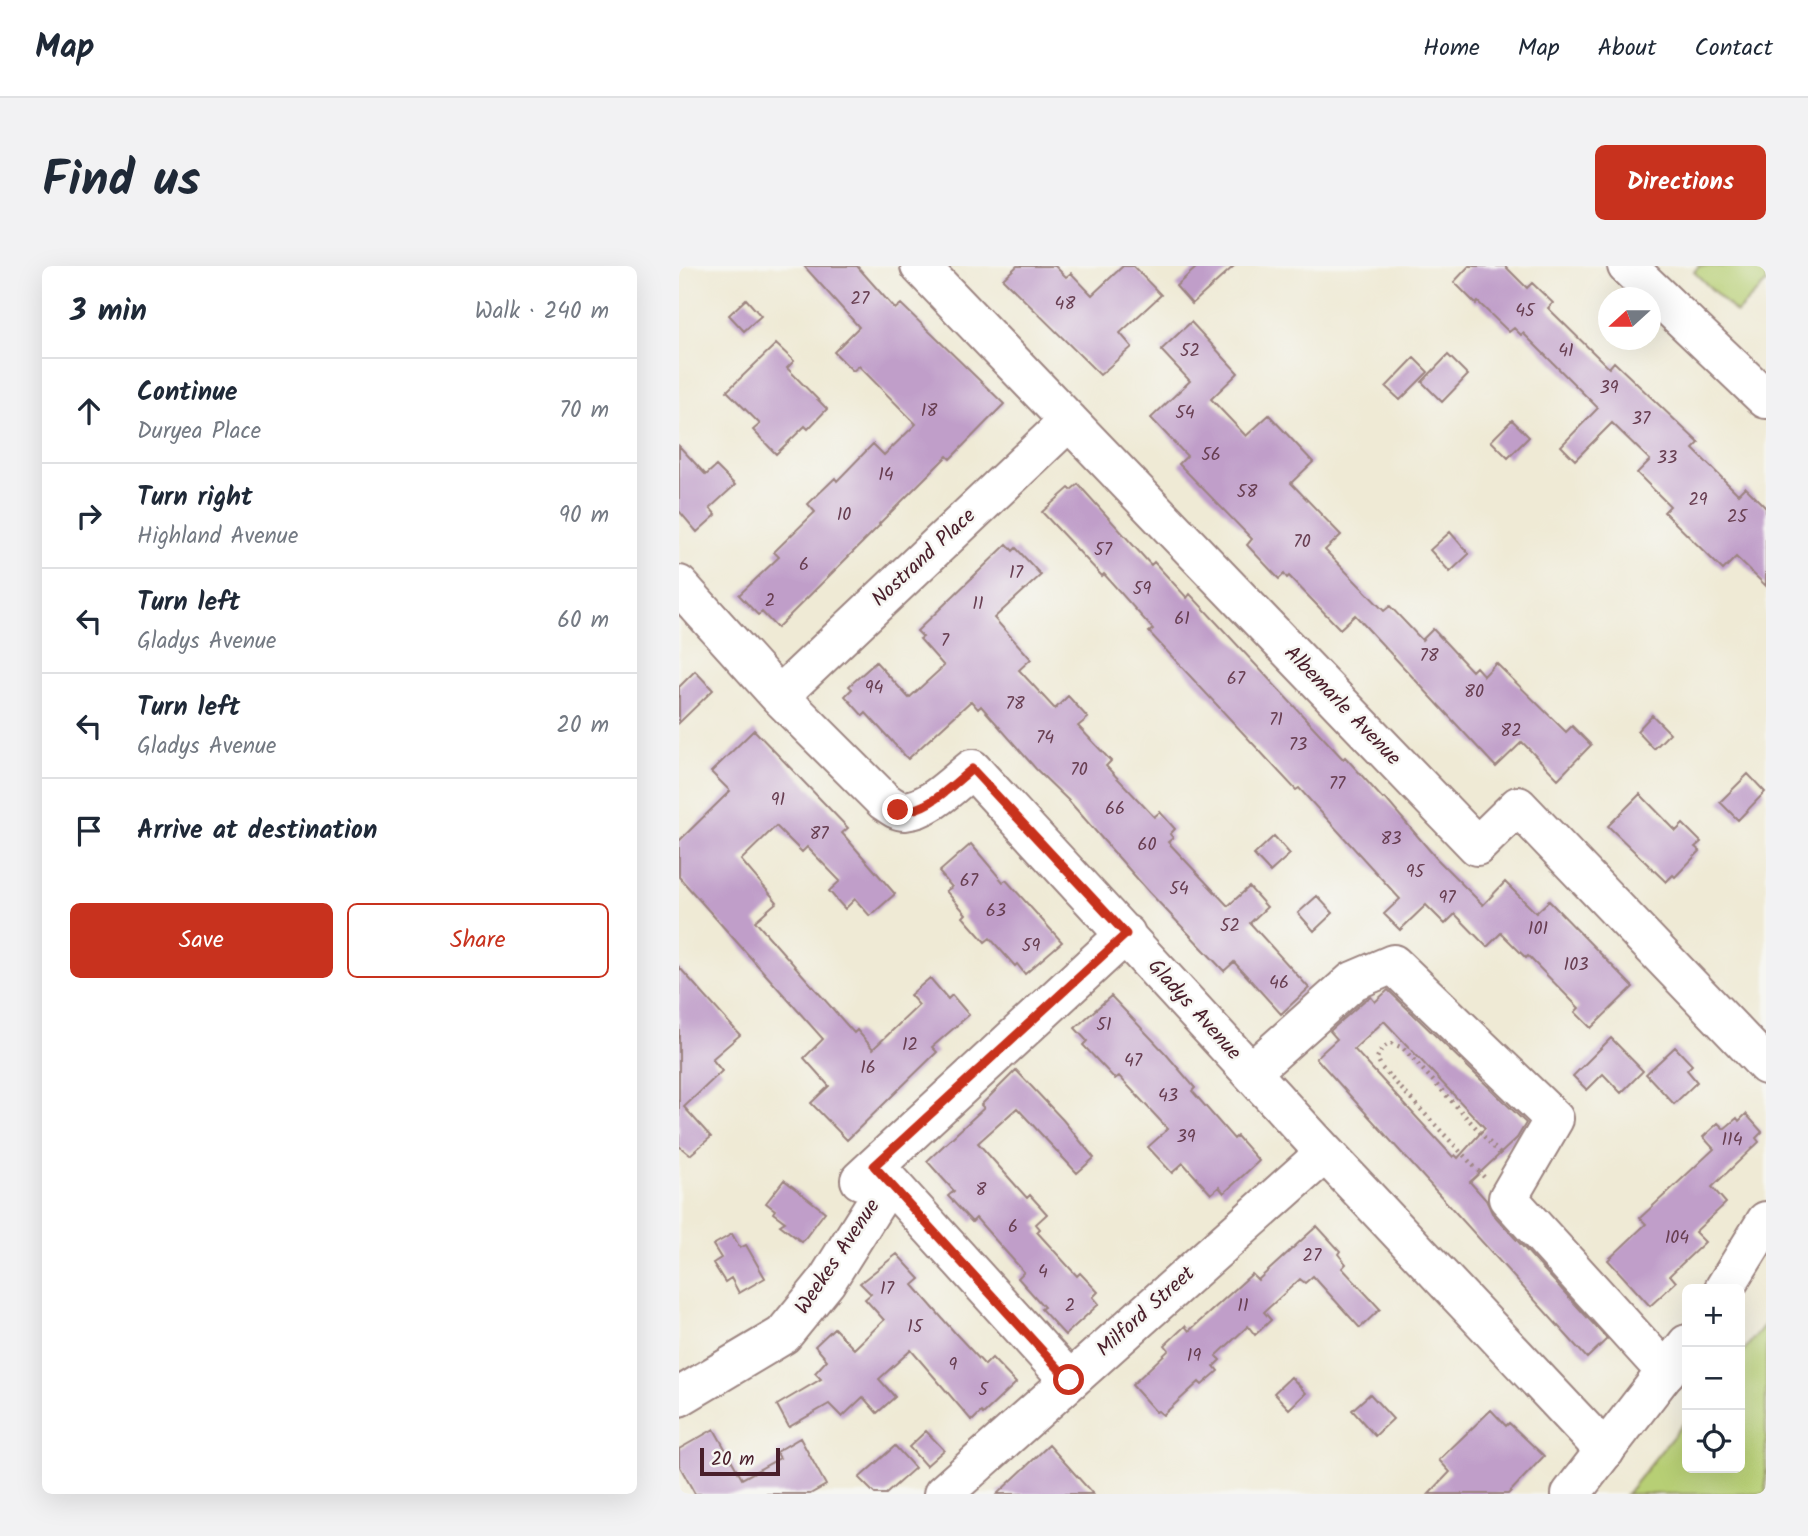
<!DOCTYPE html>
<html lang="en">
<head>
<meta charset="utf-8">
<style>
	body { margin:0; font-family:Kalam,sans-serif; background:#f2f2f3; color:#1f2937 }
	.controls { position:absolute; right:21px; bottom:21px; display:grid; overflow:hidden; border-radius:10px; box-shadow:0 7px 28px #0002 }
	.controls button { width:63px; height:63px; display:grid; place-items:center; padding:0; border:0; border-bottom:2px solid #e0e1e3; background:#fff; color:#1f2937; font:35px sans-serif }
	.compass { position:absolute; left:919px; top:21px; width:63px; height:63px; border-radius:50%; background:#fff; box-shadow:0 7px 28px #0002; rotate:249deg }
	.scale { position:absolute; left:21px; bottom:18px; width:80px; box-sizing:border-box; padding-left:7px; border:4px solid #4a1f2b; border-top:0; font-size:19px; line-height:24px; white-space:nowrap; color:#4a1f2b; -webkit-text-stroke:5px #f6f6f2; paint-order:stroke }
	.stop { position:absolute; width:21px; height:21px; margin:-16px; border:5px solid #c8321e; border-radius:50%; background:#fff }
	.stop.end { background:#c8321e; border-color:#fff; box-shadow:0 2px 7px #0008 }
	.list { margin:0; padding:0; list-style:none }
	h2 { display:flex; justify-content:space-between; align-items:center; height:91px; margin:0; padding:0 28px; font-size:30px }
	h2 small { font-size:23px; font-weight:400; color:#747a83 }
	.list li { display:grid; grid-template-columns:46px 1fr auto; gap:21px; align-items:center; box-sizing:border-box; height:105px; padding:0 28px; border-top:2px solid #e0e1e3 }
	.list b { display:block; font-size:26px; white-space:nowrap }
	.list p { margin:0; font-size:23px; white-space:nowrap; color:#747a83 }
	.list em { font-size:23px; font-style:normal; color:#747a83 }
	.actions { display:flex; gap:14px; padding:21px 28px }
	.actions a { flex:1; padding:16px 0; border:2px solid #c8321e; border-radius:10px; text-align:center; font-size:24px; color:#c8321e }
	.actions .main { background:#c8321e; color:#fff }
	.icon { flex:none; width:38px; height:38px; fill:none; stroke:currentColor; stroke-width:2; stroke-linecap:round; stroke-linejoin:round }
	.map { position:relative; flex:none; width:1087px; height:1228px; overflow:hidden; border-radius:10px }
	header { display:flex; align-items:center; gap:42px; box-sizing:border-box; height:98px; padding:0 35px; background:#fff; border-bottom:2px solid #e0e1e3 }
	header strong { font-size:33px }
	nav { display:flex; gap:38px; margin-inline-start:auto; font-size:24px }
	.intro { display:flex; align-items:center; justify-content:space-between; box-sizing:border-box; height:168px; padding:0 42px }
	h1 { margin:0; font-size:49px }
	.button { padding:18px 32px; border-radius:10px; background:#c8321e; color:#fff; font-size:24px; font-weight:700 }
	main { display:flex; gap:42px; padding:0 42px }
	aside { flex:1; background:#fff; border-radius:10px; box-shadow:0 7px 28px #0002 }
	.map>svg:first-child { display:block }
</style>
</head>
<body>
<header>
<strong>Map</strong>
<nav><a>Home</a><a>Map</a><a>About</a><a>Contact</a></nav>
</header>
<div class="intro"><h1>Find us</h1><a class="button">Directions</a></div>
<main>
<aside>
<h2>3 min<small>Walk · 240 m</small></h2>
<ul class="list">
<li><svg class="icon" aria-label="ahead" viewBox="0 0 24 24"><path d="M12 20V5M6 11l6-6 6 6"/></svg><div><b>Continue</b><p>Duryea Place</p></div><em>70 m</em></li>
<li><svg class="icon" aria-label="right" viewBox="0 0 24 24"><path d="M7 20v-9h11M14 6l5 5-5 5"/></svg><div><b>Turn right</b><p>Highland Avenue</p></div><em>90 m</em></li>
<li><svg class="icon" aria-label="left" viewBox="0 0 24 24"><path d="M17 20v-9H6M10 6l-5 5 5 5"/></svg><div><b>Turn left</b><p>Gladys Avenue</p></div><em>60 m</em></li>
<li><svg class="icon" aria-label="left" viewBox="0 0 24 24"><path d="M17 20v-9H6M10 6l-5 5 5 5"/></svg><div><b>Turn left</b><p>Gladys Avenue</p></div><em>20 m</em></li>
<li><svg class="icon" aria-label="arrive" viewBox="0 0 24 24"><path d="M6 21V4h12l-3 4 3 4H6"/></svg><div><b>Arrive at destination</b></div></li>
</ul>
<div class="actions"><a class="main">Save</a><a>Share</a></div>
</aside>
<div class="map">
<svg width="1087" height="1228" viewBox="0 0 1087 1228">
	<rect width="100%" height="100%" fill="#f6f6f2"/>
	<filter id="ink" filterUnits="userSpaceOnUse"><feTurbulence type="fractalNoise" baseFrequency=".0143" numOctaves="2"/><feDisplacementMap in="SourceGraphic" scale="14" xChannelSelector="R" yChannelSelector="G"/><feConvolveMatrix kernelMatrix="1 2 1 2 8 2 1 2 1" color-interpolation-filters="sRGB"/></filter>
	<filter id="wash" filterUnits="userSpaceOnUse"><feTurbulence type="fractalNoise" baseFrequency=".00686" numOctaves="4" result="noise"/><feDisplacementMap in="SourceGraphic" scale="28" xChannelSelector="R" yChannelSelector="G"/><feGaussianBlur stdDeviation="1.57" result="paint"/><feColorMatrix in="noise" values="0 0 0 0 0 0 0 0 0 0 0 0 0 0 0 0 0 1.4 0 .05"/><feComposite in="paint" operator="in"/></filter>
	<g filter="url(#wash)">
		<rect width="100%" height="100%" fill="#efead5"/>
		<!-- green -->
		<path fill="#b7cf74" stroke="#807750" stroke-width="2" d="M 1020,0 L 1087,0 L 1087,17 L 1057,47 L 1015,6 Z
			M 1087,1057 L 1087,1228 L 947,1228 L 1008,1153 L 1008,1202 L 1061,1202 L 1061,1089 Z"/>
		<g id="blocks">
			<!-- building -->
			<path fill="#c09ec9" fill-rule="evenodd" d="M 125,0 L 178,0 L 216,43 L 222,38 L 325,138 L 271,193 L 268,190 L 200,258 L 201,259 L 98,362 L 83,346 L 79,349 L 60,329 L 100,291 L 95,286 L 136,246 L 129,238 L 156,212 L 158,215 L 194,178 L 205,189 L 237,158 L 180,100 L 174,105 L 155,86 L 180,61 Z
				M 338,0 L 376,0 L 387,11 L 392,7 L 413,29 L 444,0 L 454,0 L 482,29 L 441,67 L 453,81 L 421,109 L 324,13 Z
				M 519,0 L 555,0 L 513,38 L 497,20 Z
				M 790,0 L 826,0 L 848,22 L 853,17 L 874,37 L 869,42 L 930,102 L 935,96 L 1020,177 L 1014,183 L 1059,228 L 1066,221 L 1087,242 L 1087,320 L 1057,291 L 1044,304 L 985,246 L 991,240 L 958,207 L 971,194 L 933,157 L 896,194 L 882,180 L 919,142 L 844,67 L 842,69 L 835,62 L 830,66 L 799,36 L 797,38 L 775,16 Z
				M 67,33 L 82,50 L 65,65 L 50,49 Z
				M 512,56 L 559,107 L 532,133 L 567,170 L 590,149 L 634,196 L 612,217 L 662,269 L 646,284 L 705,345 L 711,340 L 743,374 L 754,363 L 793,405 L 797,401 L 805,410 L 817,397 L 887,466 L 893,460 L 912,479 L 879,513 L 843,476 L 817,501 L 676,349 L 661,363 L 610,310 L 608,312 L 605,308 L 600,313 L 568,279 L 573,273 L 500,198 L 508,190 L 472,152 L 511,115 L 482,84 Z
				M 97,78 L 115,95 L 108,102 L 148,143 L 129,163 L 126,160 L 97,188 L 74,164 L 81,158 L 48,125 Z
				M 769,89 L 789,109 L 763,136 L 743,116 Z
				M 735,92 L 749,106 L 721,134 L 707,121 Z
				M 833,154 L 850,171 L 829,192 L 812,175 Z
				M 0,180 L 27,209 L 37,200 L 56,219 L 31,242 L 37,249 L 18,266 L 0,245 Z
				M 399,218 L 472,299 L 475,296 L 508,332 L 511,328 L 664,493 L 666,491 L 704,533 L 706,532 L 758,593 L 804,639 L 826,616 L 857,647 L 870,635 L 954,721 L 912,762 L 896,746 L 900,742 L 849,690 L 847,692 L 822,667 L 808,681 L 776,648 L 766,658 L 747,639 L 721,664 L 705,648 L 721,633 L 620,522 L 617,524 L 470,366 L 474,363 L 425,308 L 423,310 L 363,246 L 390,222 L 392,224 Z
				M 771,266 L 790,288 L 771,306 L 751,284 Z
				M 328,278 L 334,285 L 337,282 L 362,309 L 315,352 L 352,393 L 340,404 L 376,443 L 389,430 L 409,452 L 399,460 L 432,495 L 427,500 L 475,551 L 481,546 L 496,563 L 491,568 L 494,572 L 489,576 L 549,640 L 570,621 L 588,641 L 571,657 L 630,722 L 602,748 L 555,696 L 545,705 L 470,626 L 390,535 L 357,503 L 302,440 L 299,443 L 292,435 L 229,493 L 187,447 L 184,450 L 166,430 L 173,423 L 170,420 L 197,396 L 230,432 L 265,400 L 241,373 L 244,371 L 238,365 Z
				M 16,405 L 34,424 L 0,457 L 0,421 Z
				M 973,449 L 991,467 L 975,483 L 958,465 Z
				M 75,464 L 169,562 L 163,567 L 216,628 L 191,650 L 176,633 L 166,643 L 150,625 L 161,615 L 128,581 L 123,586 L 97,560 L 62,594 L 98,636 L 76,655 L 175,767 L 178,764 L 194,783 L 240,739 L 231,729 L 251,712 L 269,733 L 273,729 L 290,749 L 253,781 L 258,786 L 168,874 L 132,837 L 150,820 L 125,792 L 144,773 L 0,611 L 0,575 L 51,525 L 32,506 Z
				M 1069,508 L 1086,526 L 1059,554 L 1041,536 Z
				M 961,528 L 997,565 L 1004,558 L 1022,576 L 1016,581 L 1021,585 L 996,611 L 994,609 L 987,616 L 929,560 Z
				M 595,570 L 611,588 L 591,606 L 575,589 Z
				M 292,578 L 324,616 L 327,614 L 383,676 L 346,708 L 338,698 L 336,700 L 311,672 L 306,676 L 284,651 L 287,648 L 267,625 L 273,621 L 260,606 Z
				M 638,630 L 654,647 L 635,665 L 619,647 Z
				M 0,701 L 61,769 L 33,793 L 43,805 L 5,841 L 32,871 L 11,889 L 0,880 Z
				M 709,724 L 847,857 L 838,872 L 791,916 L 807,934 L 813,947 L 928,1073 L 908,1092 L 637,792 L 658,773 L 651,765 L 686,734 L 692,731 L 696,736 ZM 705,755 L 806,862 L 779,892 L 776,889 L 774,891 L 675,783 Z
				M 432,730 L 487,788 L 516,822 L 513,825 L 555,873 L 558,870 L 580,895 L 545,927 L 540,921 L 532,928 L 504,897 L 493,907 L 469,881 L 489,863 L 440,810 L 436,813 L 404,779 L 408,775 L 396,762 Z
				M 932,772 L 964,805 L 942,827 L 924,808 L 908,824 L 894,810 Z
				M 996,781 L 1013,799 L 1008,804 L 1018,816 L 995,838 L 967,808 Z
				M 337,804 L 384,854 L 415,892 L 398,907 L 338,842 L 299,877 L 348,932 L 351,929 L 368,948 L 357,958 L 361,963 L 358,966 L 398,1010 L 401,1007 L 419,1026 L 414,1031 L 420,1038 L 386,1069 L 362,1043 L 365,1041 L 339,1012 L 345,1006 L 297,952 L 293,956 L 269,930 L 275,925 L 248,895 L 305,842 L 302,839 Z
				M 1067,848 L 1083,866 L 1077,872 L 1080,876 L 1033,921 L 1047,937 L 1016,966 L 1026,976 L 991,1009 L 997,1016 L 971,1040 L 929,994 L 967,958 L 961,952 L 1035,883 L 1024,871 L 1039,857 L 1045,863 L 1058,852 L 1060,855 Z
				M 105,914 L 146,946 L 123,976 L 101,959 L 106,956 L 94,947 L 96,944 L 87,937 Z
				M 638,960 L 661,985 L 659,988 L 667,998 L 663,1002 L 701,1043 L 681,1062 L 634,1010 L 626,1017 L 621,1013 L 585,1046 L 592,1054 L 576,1069 L 569,1060 L 537,1090 L 541,1094 L 535,1100 L 539,1105 L 523,1119 L 520,1116 L 484,1149 L 479,1145 L 477,1146 L 453,1119 L 490,1084 L 486,1079 L 506,1060 L 510,1065 L 573,1008 L 579,1014 Z
				M 53,968 L 61,982 L 67,979 L 86,1012 L 60,1027 L 52,1012 L 46,1016 L 34,997 L 42,992 L 34,979 Z
				M 218,988 L 241,1013 L 234,1019 L 277,1068 L 306,1099 L 313,1092 L 337,1117 L 304,1148 L 302,1146 L 293,1155 L 232,1084 L 200,1113 L 216,1131 L 198,1147 L 184,1131 L 163,1151 L 150,1138 L 110,1161 L 98,1139 L 142,1113 L 136,1107 L 148,1094 L 136,1080 L 155,1062 L 175,1083 L 205,1054 L 186,1033 L 192,1028 L 181,1017 Z
				M 612,1111 L 627,1127 L 610,1143 L 595,1127 Z
				M 691,1128 L 714,1153 L 696,1170 L 673,1144 Z
				M 812,1144 L 827,1160 L 830,1157 L 865,1190 L 829,1228 L 750,1228 L 771,1206 L 760,1194 Z
				M 35,1163 L 63,1213 L 101,1192 L 97,1186 L 121,1172 L 147,1219 L 131,1228 L 16,1228 L 0,1199 L 0,1183 Z
				M 247,1165 L 265,1184 L 247,1200 L 230,1181 Z
				M 370,1179 L 414,1228 L 318,1228 Z
				M 216,1180 L 236,1202 L 207,1228 L 196,1228 L 180,1212 Z"/>
		</g>
	</g>
	<g filter="url(#ink)">
		<use href="#blocks" fill-opacity="0" stroke="#9c8480" stroke-width="2"/>
		<g fill="none" stroke-linecap="round" stroke-linejoin="round">
			<defs>
				<path id="minor" d="M 241,0 L 798,580 L 839,540 L 1087,799
					M 948,0 L 1087,133
					M 0,319 L 100,430 L 205,535 C 211,539 218,545 226,545 C 251,543 274,518 293,503 L 646,887 L 926,1185
					M 100,430 L 390,155
					M 572,806 L 674,715 L 714,698 L 875,853 L 829,932 L 987,1106
					M 196,900 L 390,1114
					M 181,914 L 447,668
					M 0,1131 L 104,1069 L 147,1016 L 210,916
					M 264,1228 L 646,887"/>
				<path id="major" d="M 1045,1023 L 1087,955
					M 892,1228 L 1008,1078"/>
			</defs>
			<!-- minor casing -->
			<use href="#minor" stroke="#9c8480" stroke-width="42"/>
			<!-- major casing -->
			<use href="#major" stroke="#9c8480" stroke-width="42"/>
			<!-- path -->
			<path stroke="#9c8480" stroke-width="4.5" stroke-dasharray="2 5" stroke-linecap="butt" d="M 805,911 L 703,802 L 698,792 L 703,782 L 712,777 L 724,782 L 821,888"/>
			<!-- minor -->
			<use href="#minor" stroke="#fff" stroke-width="38"/>
			<!-- major -->
			<use href="#major" stroke="#fff" stroke-width="38"/>
		</g>
	</g>
	<g fill="none" stroke-linecap="round" stroke-linejoin="round" filter="url(#ink)">
		<!-- route -->
		<path stroke="#c8321e" stroke-width="9" d="M 219,544 C 246,549 273,519 293,503 L 447,668 L 195,900 L 390,1114"/>
	</g>
	<g text-anchor="middle" dominant-baseline="central" stroke-width="5" stroke-linejoin="round" paint-order="stroke">
		<!-- number labels -->
		<g font-size="18" fill="#683f52">
			<text x="181" y="33">27</text>
			<text x="386" y="38">48</text>
			<text x="846" y="45">45</text>
			<text x="511" y="85">52</text>
			<text x="887" y="85">41</text>
			<text x="930" y="122">39</text>
			<text x="250" y="145">18</text>
			<text x="506" y="147">54</text>
			<text x="962" y="153">37</text>
			<text x="532" y="189">56</text>
			<text x="988" y="192">33</text>
			<text x="207" y="209">14</text>
			<text x="568" y="226">58</text>
			<text x="1019" y="234">29</text>
			<text x="165" y="249">10</text>
			<text x="1058" y="251">25</text>
			<text x="623" y="276">70</text>
			<text x="424" y="284">57</text>
			<text x="125" y="299">6</text>
			<text x="337" y="307">17</text>
			<text x="463" y="323">59</text>
			<text x="91" y="335">2</text>
			<text x="299" y="338">11</text>
			<text x="503" y="353">61</text>
			<text x="266" y="375">7</text>
			<text x="750" y="390">78</text>
			<text x="557" y="413">67</text>
			<text x="195" y="422">94</text>
			<text x="795" y="426">80</text>
			<text x="336" y="438">78</text>
			<text x="597" y="454">71</text>
			<text x="832" y="465">82</text>
			<text x="366" y="472">74</text>
			<text x="619" y="479">73</text>
			<text x="400" y="504">70</text>
			<text x="658" y="518">77</text>
			<text x="99" y="534">91</text>
			<text x="436" y="543">66</text>
			<text x="140" y="568">87</text>
			<text x="712" y="573">83</text>
			<text x="468" y="579">60</text>
			<text x="736" y="606">95</text>
			<text x="290" y="615">67</text>
			<text x="500" y="623">54</text>
			<text x="768" y="632">97</text>
			<text x="317" y="645">63</text>
			<text x="551" y="660">52</text>
			<text x="859" y="663">101</text>
			<text x="352" y="680">59</text>
			<text x="897" y="699">103</text>
			<text x="600" y="717">46</text>
			<text x="425" y="759">51</text>
			<text x="231" y="779">12</text>
			<text x="454" y="795">47</text>
			<text x="189" y="802">16</text>
			<text x="489" y="830">43</text>
			<text x="507" y="871">39</text>
			<text x="1053" y="874">114</text>
			<text x="302" y="924">8</text>
			<text x="334" y="961">6</text>
			<text x="998" y="972">104</text>
			<text x="633" y="990">27</text>
			<text x="364" y="1006">4</text>
			<text x="208" y="1023">17</text>
			<text x="391" y="1040">2</text>
			<text x="564" y="1040">11</text>
			<text x="236" y="1061">15</text>
			<text x="515" y="1090">19</text>
			<text x="274" y="1099">9</text>
			<text x="304" y="1124">5</text>
		</g>
		<!-- street labels -->
		<g font-size="21" fill="#4a1f2b" stroke="#f6f6f2">
			<text transform="translate(245 292) rotate(-43)">Nostrand Place</text>
			<text transform="translate(663 440) rotate(46)">Albemarle Avenue</text>
			<text transform="translate(515 744) rotate(48)">Gladys Avenue</text>
			<text transform="translate(159 991) rotate(-56)">Weekes Avenue</text>
			<text transform="translate(467 1046) rotate(-42)">Milford Street</text>
		</g>
	</g>
</svg>
<div class="controls">
<button>+</button>
<button>−</button>
<button><svg class="icon" aria-label="locate" viewBox="0 0 24 24"><circle cx="12" cy="12" r="6"/><path d="M12 2v4M12 18v4M2 12h4M18 12h4"/></svg></button>
</div>
<svg class="compass" viewBox="-18 -18 36 36"><path d="M0-13l5 13h-10z" fill="#e53935"/><path d="M0 13l5-13h-10z" fill="#747a83"/></svg>
<div class="scale">20 m</div>
<div class="stop" style="left:390px;top:1114px"></div>
<div class="stop end" style="left:219px;top:544px"></div>
</div>
</main>
</body>
</html>
